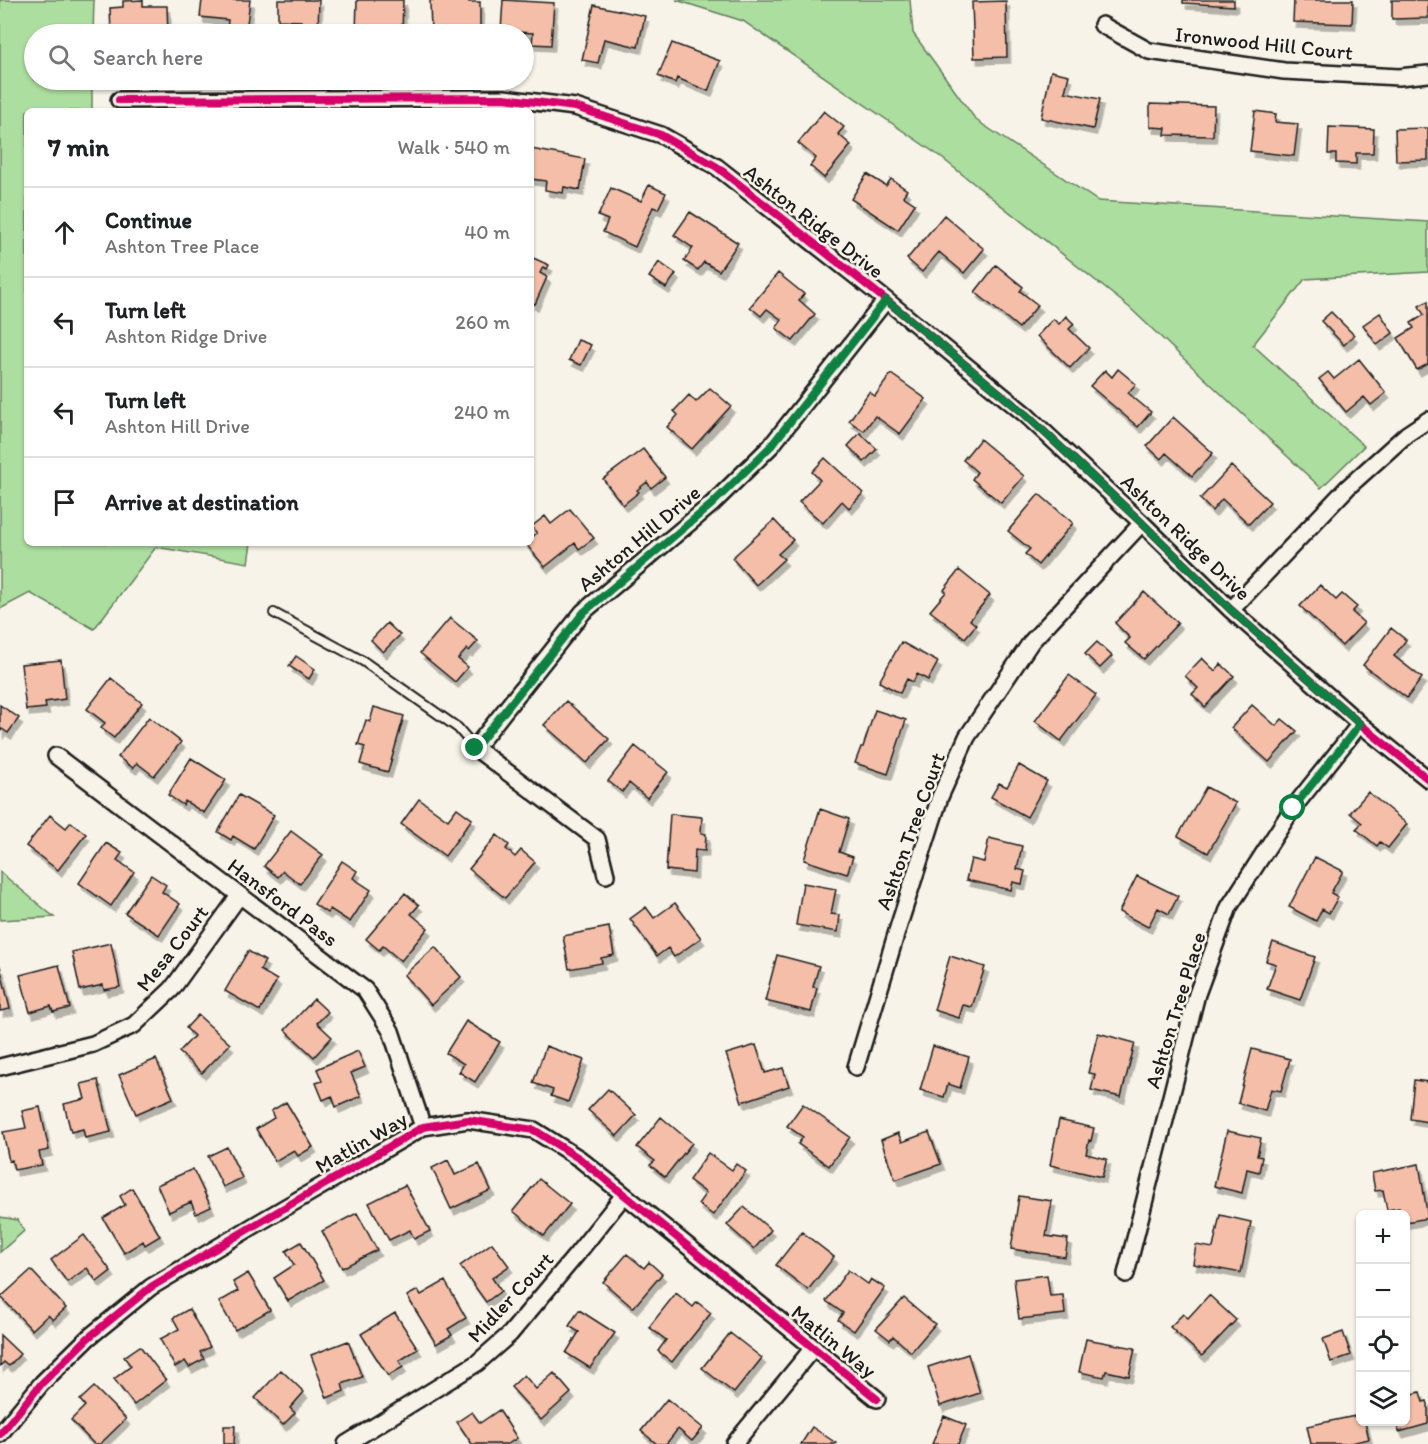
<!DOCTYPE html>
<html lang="en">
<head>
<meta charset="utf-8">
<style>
	body { margin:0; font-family:Itim,sans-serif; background:#f2f2f2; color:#202124 }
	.controls { position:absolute; right:18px; bottom:18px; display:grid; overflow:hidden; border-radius:9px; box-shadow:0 2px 4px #0004 }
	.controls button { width:54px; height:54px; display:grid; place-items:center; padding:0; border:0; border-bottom:2px solid #e0e0e0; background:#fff; color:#202124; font:30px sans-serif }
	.stop { position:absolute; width:18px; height:18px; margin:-14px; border:4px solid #0b8043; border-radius:50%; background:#fff }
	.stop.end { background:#0b8043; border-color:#fff; box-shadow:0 2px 6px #0008 }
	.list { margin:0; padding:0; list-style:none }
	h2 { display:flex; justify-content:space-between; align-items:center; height:78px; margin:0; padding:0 24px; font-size:26px }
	h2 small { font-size:20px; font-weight:400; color:#757577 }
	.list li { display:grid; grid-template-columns:39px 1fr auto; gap:18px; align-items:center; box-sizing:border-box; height:90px; padding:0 24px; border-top:2px solid #e0e0e0 }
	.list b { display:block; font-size:22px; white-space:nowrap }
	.list p { margin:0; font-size:20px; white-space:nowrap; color:#757577 }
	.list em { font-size:20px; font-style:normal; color:#757577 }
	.icon { flex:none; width:33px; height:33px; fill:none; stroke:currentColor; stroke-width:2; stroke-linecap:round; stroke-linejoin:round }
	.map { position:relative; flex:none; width:1428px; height:1444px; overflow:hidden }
	.search { position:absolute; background:#fff; box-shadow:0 2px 4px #0004; left:24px; top:24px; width:510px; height:66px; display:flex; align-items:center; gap:15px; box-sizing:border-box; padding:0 21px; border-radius:33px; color:#757577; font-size:22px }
	.panel { position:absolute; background:#fff; box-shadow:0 2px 4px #0004; left:24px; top:108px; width:510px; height:438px; border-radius:9px }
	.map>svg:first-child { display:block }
</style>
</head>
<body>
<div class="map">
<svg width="1428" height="1444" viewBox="0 0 1428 1444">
	<defs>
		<filter id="shadow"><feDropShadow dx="3.5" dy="6" stdDeviation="0" flood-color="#0004"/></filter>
	</defs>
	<rect width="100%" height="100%" fill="#f7f3e8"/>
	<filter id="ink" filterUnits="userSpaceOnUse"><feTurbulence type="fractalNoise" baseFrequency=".0167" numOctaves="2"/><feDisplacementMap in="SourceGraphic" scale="12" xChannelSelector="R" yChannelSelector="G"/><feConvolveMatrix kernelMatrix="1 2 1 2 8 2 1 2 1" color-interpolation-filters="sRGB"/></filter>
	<g filter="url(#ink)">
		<!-- green -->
		<path fill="#acde9f" stroke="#647d5e" stroke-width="1.5" d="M 0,0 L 94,0 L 93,34 L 34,34 L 34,80 L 92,80 L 92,111 L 27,111 L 27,543 L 251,543 L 248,563 L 156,547 L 94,629 L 30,593 L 0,609 Z
			M 676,0 L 910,0 L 913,33 L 976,120 L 1098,201 L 1428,222 L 1428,272 L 1305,279 L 1253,345 L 1364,446 L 1321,488 L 1130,308 L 938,155 L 743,21 Z
			M 0,872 L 54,917 L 0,920 Z
			M 0,1217 L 18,1220 L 24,1231 L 0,1252 Z"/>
		<!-- building -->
		<path fill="#f4bea8" stroke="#1c1c1c" stroke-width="1.5" filter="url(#shadow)" d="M 143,0 L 143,6 L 167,6 L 168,34 L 111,34 L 110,8 L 123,7 L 123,1 Z
			M 202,0 L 250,0 L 246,32 L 227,30 L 228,20 L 200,17 Z
			M 278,0 L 319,0 L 318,30 L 300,29 L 301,21 L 278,20 Z
			M 357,0 L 403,0 L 402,34 L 356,34 Z
			M 430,0 L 469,0 L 469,2 L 480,2 L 480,34 L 431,34 Z
			M 503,0 L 554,3 L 551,45 L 532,44 L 533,33 L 501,31 Z
			M 1183,0 L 1234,0 L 1234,6 L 1183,3 Z
			M 1294,0 L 1353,0 L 1352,24 L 1293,22 Z
			M 1392,0 L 1428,0 L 1428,18 L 1392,19 Z
			M 1006,1 L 1007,57 L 974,58 L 972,2 Z
			M 594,5 L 645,16 L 638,47 L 604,39 L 598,63 L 582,60 Z
			M 672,43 L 720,61 L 708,91 L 677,78 L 675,83 L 658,76 Z
			M 1051,71 L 1069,75 L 1065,92 L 1100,99 L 1093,129 L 1041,118 Z
			M 1150,104 L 1214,106 L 1213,136 L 1165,135 L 1166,128 L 1150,127 Z
			M 824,111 L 844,127 L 838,134 L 851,145 L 824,178 L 810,166 L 816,158 L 798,143 Z
			M 1255,111 L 1276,114 L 1275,122 L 1298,124 L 1294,156 L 1250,151 Z
			M 1329,127 L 1374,129 L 1373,153 L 1356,153 L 1356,164 L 1336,163 L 1336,154 L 1328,154 Z
			M 1428,128 L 1428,160 L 1396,161 L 1395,129 Z
			M 531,149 L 585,159 L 580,190 L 564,187 L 563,193 L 545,190 L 546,181 L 531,179 Z
			M 867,174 L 886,186 L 891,179 L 907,190 L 903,196 L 915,204 L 898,230 L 851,199 Z
			M 649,185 L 666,193 L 658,209 L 653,207 L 635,247 L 603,232 L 608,220 L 598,216 L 611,188 L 641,201 Z
			M 690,212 L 738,243 L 719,271 L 704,262 L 698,270 L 684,261 L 693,248 L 674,235 Z
			M 944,215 L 984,249 L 964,273 L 939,252 L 922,272 L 907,259 Z
			M 531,257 L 549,265 L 547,269 L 543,267 L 540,273 L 547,277 L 535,304 L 531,303 Z
			M 659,262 L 676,274 L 666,288 L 649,277 Z
			M 996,265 L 1023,287 L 1020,291 L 1038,305 L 1019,328 L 975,292 Z
			M 778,273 L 804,294 L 799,300 L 815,314 L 793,341 L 776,328 L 782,320 L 767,309 L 761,316 L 750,307 Z
			M 1428,301 L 1428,364 L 1417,370 L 1398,338 L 1414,328 L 1411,323 L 1424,315 L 1419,306 Z
			M 1331,312 L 1354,335 L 1344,345 L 1321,321 Z
			M 1380,313 L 1393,333 L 1377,345 L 1363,325 Z
			M 1066,316 L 1074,324 L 1069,329 L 1089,348 L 1070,368 L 1037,336 L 1053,319 L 1059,324 Z
			M 578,340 L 591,345 L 581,365 L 569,360 Z
			M 1359,359 L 1386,393 L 1371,405 L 1364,397 L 1346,412 L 1319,379 L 1328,372 L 1334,379 Z
			M 1118,369 L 1136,384 L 1128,393 L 1151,412 L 1138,427 L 1090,386 L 1105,370 L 1112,377 Z
			M 891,374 L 926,399 L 900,434 L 875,416 L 864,431 L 849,421 L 869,392 L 875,396 Z
			M 710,388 L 731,406 L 692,449 L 667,427 L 678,415 L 674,411 L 689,395 L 696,402 Z
			M 1173,417 L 1213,453 L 1192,476 L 1166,453 L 1161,459 L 1147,446 Z
			M 860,433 L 877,449 L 864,462 L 848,446 Z
			M 980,439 L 1024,476 L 1001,503 L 972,479 L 977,472 L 963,460 Z
			M 643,449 L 665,477 L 651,488 L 647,482 L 637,490 L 639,492 L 623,505 L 603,479 Z
			M 825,458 L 863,493 L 849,508 L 842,501 L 823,523 L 799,502 L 820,480 L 812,472 Z
			M 1231,466 L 1270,502 L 1249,524 L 1222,499 L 1212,511 L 1200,499 Z
			M 1039,494 L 1073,523 L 1038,565 L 1025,554 L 1030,549 L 1008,531 Z
			M 570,509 L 594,538 L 579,549 L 575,543 L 545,567 L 525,543 L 531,543 L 531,538 L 537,533 L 531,527 L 545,516 L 551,524 Z
			M 774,520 L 793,540 L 778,554 L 784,559 L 756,585 L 732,558 Z
			M 959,570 L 990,595 L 970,620 L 976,625 L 965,638 L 930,611 L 946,592 L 944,590 Z
			M 1320,585 L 1336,600 L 1342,594 L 1357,607 L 1352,612 L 1364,623 L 1342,646 L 1300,606 Z
			M 1144,592 L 1178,623 L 1144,659 L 1125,643 L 1130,638 L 1115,623 Z
			M 450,618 L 478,641 L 469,651 L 467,649 L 458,659 L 468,667 L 455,682 L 420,653 Z
			M 387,623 L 400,635 L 383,652 L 371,640 Z
			M 1391,628 L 1406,640 L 1394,656 L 1422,678 L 1407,698 L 1363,665 Z
			M 901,642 L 938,662 L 928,680 L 917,674 L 913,682 L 907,679 L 900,693 L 879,682 Z
			M 1097,642 L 1112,656 L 1100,668 L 1085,654 Z
			M 296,656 L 315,669 L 309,679 L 289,666 Z
			M 1202,658 L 1215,671 L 1221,664 L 1234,676 L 1205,707 L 1192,694 L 1198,688 L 1185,676 Z
			M 61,660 L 65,699 L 45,702 L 46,708 L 26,710 L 21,664 Z
			M 1069,675 L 1096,695 L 1061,741 L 1035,721 Z
			M 111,678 L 142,703 L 114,738 L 101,728 L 105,723 L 87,709 Z
			M 566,701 L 609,739 L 587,763 L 544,725 Z
			M 0,705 L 19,718 L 8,733 L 2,729 L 0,732 Z
			M 1252,705 L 1276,726 L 1282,719 L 1297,731 L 1269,762 L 1231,728 Z
			M 374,707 L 404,716 L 388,772 L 360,764 L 365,747 L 358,745 L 366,720 L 370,722 Z
			M 875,710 L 906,720 L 888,774 L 855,763 L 861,747 L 863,747 Z
			M 149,717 L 181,742 L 154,776 L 137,763 L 133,768 L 118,757 Z
			M 635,746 L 668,772 L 647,798 L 629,783 L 622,792 L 608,781 Z
			M 191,758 L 226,780 L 204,813 L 185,801 L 183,805 L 168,795 Z
			M 1019,765 L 1047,781 L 1027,817 L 991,797 L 999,783 L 1007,787 Z
			M 1206,787 L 1236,803 L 1208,853 L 1178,836 Z
			M 1368,792 L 1407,824 L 1388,848 L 1380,842 L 1377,846 L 1356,829 L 1362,823 L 1350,813 Z
			M 239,795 L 274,815 L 254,849 L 233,836 L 231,840 L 218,832 Z
			M 419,799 L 448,820 L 457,808 L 472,819 L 445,856 L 401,824 Z
			M 820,809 L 849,819 L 839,852 L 853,857 L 847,874 L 804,860 Z
			M 670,814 L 702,817 L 701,833 L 706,834 L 705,851 L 695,850 L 694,873 L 666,870 Z
			M 50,815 L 66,828 L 71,822 L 86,834 L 58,870 L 26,846 Z
			M 291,831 L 323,855 L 300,884 L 283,871 L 278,877 L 264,866 Z
			M 497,835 L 509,845 L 506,849 L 515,857 L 521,850 L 535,862 L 505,898 L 469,869 Z
			M 989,838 L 1022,846 L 1017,869 L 1025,871 L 1022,884 L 1013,882 L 1011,890 L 966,880 L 971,859 L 984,862 Z
			M 106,843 L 122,853 L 117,860 L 134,872 L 111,906 L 79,883 Z
			M 1315,857 L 1343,871 L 1331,893 L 1338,897 L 1329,913 L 1322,909 L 1316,921 L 1289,907 Z
			M 342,861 L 357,871 L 353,878 L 371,890 L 350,922 L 330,909 L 327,913 L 314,904 Z
			M 151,875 L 166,885 L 162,892 L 180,904 L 159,935 L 125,913 Z
			M 1137,876 L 1178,896 L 1169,914 L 1158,908 L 1148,927 L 1119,912 Z
			M 803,883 L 836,889 L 831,914 L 840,915 L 838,932 L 796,925 Z
			M 405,893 L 419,905 L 411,914 L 428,928 L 401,961 L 383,946 L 379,950 L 366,939 Z
			M 675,903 L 701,938 L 674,957 L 668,948 L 657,956 L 630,919 L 646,907 L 654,918 Z
			M 609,927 L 614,955 L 601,958 L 602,963 L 569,969 L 563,936 Z
			M 1273,942 L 1315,957 L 1300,1000 L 1267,989 L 1276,964 L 1266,961 Z
			M 111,943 L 120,987 L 104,990 L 103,985 L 80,990 L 72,952 Z
			M 435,947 L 461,977 L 431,1005 L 404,975 Z
			M 248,951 L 265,961 L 260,970 L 277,980 L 260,1011 L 225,991 Z
			M 777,955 L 819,966 L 813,987 L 817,988 L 811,1012 L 765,1001 Z
			M 950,956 L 985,967 L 972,1007 L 963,1005 L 959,1018 L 934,1010 Z
			M 59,965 L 70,1008 L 53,1012 L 51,1006 L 30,1012 L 20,975 Z
			M 0,966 L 10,1009 L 0,1011 Z
			M 314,999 L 328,1012 L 317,1023 L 332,1037 L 314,1057 L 285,1030 Z
			M 198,1015 L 230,1044 L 202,1073 L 179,1052 L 194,1036 L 186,1028 Z
			M 466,1021 L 500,1042 L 475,1082 L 459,1072 L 464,1064 L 446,1053 Z
			M 1098,1033 L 1135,1043 L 1121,1097 L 1091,1090 L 1095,1074 L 1088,1073 Z
			M 756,1045 L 765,1073 L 783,1068 L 789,1086 L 742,1102 L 726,1054 Z
			M 546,1046 L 584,1060 L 568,1102 L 551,1096 L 553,1090 L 533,1083 Z
			M 933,1046 L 969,1057 L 960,1088 L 948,1084 L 944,1097 L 920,1090 Z
			M 1252,1049 L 1290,1059 L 1281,1091 L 1271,1089 L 1265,1111 L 1238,1103 Z
			M 358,1051 L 365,1067 L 351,1073 L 361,1096 L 336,1107 L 332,1096 L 323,1100 L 316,1083 L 322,1081 L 317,1069 Z
			M 156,1059 L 173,1098 L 136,1114 L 119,1075 Z
			M 98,1080 L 111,1132 L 85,1138 L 83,1129 L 71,1132 L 64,1104 L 85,1099 L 81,1084 Z
			M 1414,1080 L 1428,1082 L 1428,1122 L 1410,1119 Z
			M 608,1089 L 636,1115 L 617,1136 L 588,1110 Z
			M 286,1102 L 313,1147 L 298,1156 L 294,1150 L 275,1161 L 256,1129 L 274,1118 L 271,1111 Z
			M 803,1104 L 850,1137 L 829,1166 L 798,1144 L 803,1137 L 787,1126 Z
			M 40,1107 L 49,1150 L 39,1152 L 42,1165 L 14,1170 L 12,1160 L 9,1161 L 3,1132 L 26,1128 L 22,1111 Z
			M 661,1117 L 692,1143 L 665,1177 L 650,1165 L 655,1161 L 637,1147 Z
			M 1059,1120 L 1094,1128 L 1091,1141 L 1089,1140 L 1086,1154 L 1107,1159 L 1102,1177 L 1050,1165 Z
			M 1227,1131 L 1261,1138 L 1257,1156 L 1262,1157 L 1259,1172 L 1247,1169 L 1242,1193 L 1214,1186 Z
			M 929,1132 L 941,1164 L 895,1180 L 881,1140 L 898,1133 L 902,1142 Z
			M 227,1147 L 242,1178 L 223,1187 L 208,1156 Z
			M 708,1153 L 732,1170 L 736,1164 L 746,1171 L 713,1215 L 698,1204 L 706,1193 L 689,1180 Z
			M 448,1160 L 455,1175 L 479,1164 L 491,1190 L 451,1209 L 432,1168 Z
			M 1419,1164 L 1428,1218 L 1406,1222 L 1406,1214 L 1400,1214 L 1399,1208 L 1387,1210 L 1383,1190 L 1375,1191 L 1372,1173 Z
			M 193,1169 L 211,1207 L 196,1214 L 191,1202 L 169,1212 L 157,1185 Z
			M 539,1179 L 570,1204 L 544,1236 L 513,1211 Z
			M 405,1185 L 430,1231 L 414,1239 L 410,1230 L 389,1240 L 369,1203 Z
			M 132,1188 L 160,1236 L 145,1245 L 143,1241 L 124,1253 L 103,1218 L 125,1205 L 120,1196 Z
			M 1019,1196 L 1052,1201 L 1046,1236 L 1068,1239 L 1065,1257 L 1011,1249 Z
			M 744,1207 L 771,1230 L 754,1249 L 727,1225 Z
			M 357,1213 L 377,1250 L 342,1268 L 322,1231 Z
			M 1220,1215 L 1251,1222 L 1241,1273 L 1193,1264 L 1196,1245 L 1213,1248 Z
			M 802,1232 L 834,1257 L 808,1290 L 776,1265 Z
			M 84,1235 L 111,1271 L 97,1282 L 87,1268 L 67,1282 L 51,1260 Z
			M 301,1242 L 324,1280 L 288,1301 L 274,1278 L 294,1265 L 286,1251 Z
			M 492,1243 L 509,1266 L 492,1278 L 501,1291 L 486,1302 L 460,1266 Z
			M 627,1254 L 644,1268 L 649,1262 L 662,1274 L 633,1308 L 603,1282 Z
			M 31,1270 L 66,1308 L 53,1320 L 48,1315 L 32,1330 L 1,1297 Z
			M 848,1270 L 868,1284 L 871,1279 L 885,1288 L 854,1331 L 838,1320 L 843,1313 L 826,1301 Z
			M 248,1273 L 270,1310 L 235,1330 L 219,1302 L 238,1291 L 233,1282 Z
			M 1047,1275 L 1050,1296 L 1063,1295 L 1065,1314 L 1019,1319 L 1014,1279 Z
			M 445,1281 L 466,1318 L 448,1329 L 452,1335 L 436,1344 L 407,1296 L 418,1290 L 421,1295 Z
			M 676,1293 L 693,1307 L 697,1302 L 711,1313 L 672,1362 L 658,1351 L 666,1340 L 649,1327 Z
			M 1209,1295 L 1236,1320 L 1202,1356 L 1170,1327 L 1183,1314 L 1188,1318 Z
			M 904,1298 L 935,1324 L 911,1352 L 893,1336 L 890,1340 L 876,1329 Z
			M 189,1309 L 210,1347 L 200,1352 L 204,1359 L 189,1367 L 185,1361 L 175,1367 L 160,1339 L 179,1329 L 173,1318 Z
			M 579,1310 L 615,1333 L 590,1368 L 566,1353 L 579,1332 L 569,1326 Z
			M 395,1313 L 418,1349 L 399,1361 L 403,1367 L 388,1376 L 361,1334 Z
			M 1343,1332 L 1351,1355 L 1331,1362 L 1323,1339 Z
			M 730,1333 L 762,1358 L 734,1393 L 702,1368 Z
			M 0,1335 L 20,1354 L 9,1366 L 4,1362 L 0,1366 Z
			M 1086,1339 L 1135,1348 L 1129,1376 L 1106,1371 L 1104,1377 L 1079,1372 Z
			M 348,1341 L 362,1377 L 342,1384 L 344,1391 L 327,1398 L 311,1355 Z
			M 140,1346 L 166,1380 L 134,1405 L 114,1379 L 131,1366 L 124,1357 Z
			M 968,1354 L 980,1393 L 940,1406 L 928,1367 Z
			M 281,1370 L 304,1392 L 290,1408 L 295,1413 L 283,1425 L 255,1398 Z
			M 554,1373 L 571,1393 L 541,1420 L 511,1387 L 524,1375 L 536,1389 Z
			M 94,1387 L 126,1419 L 100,1444 L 94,1444 L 71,1420 L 85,1406 L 80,1400 Z
			M 1420,1392 L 1423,1402 L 1427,1401 L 1428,1404 L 1428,1424 L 1399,1432 L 1396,1422 L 1406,1422 L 1406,1396 Z
			M 667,1399 L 703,1428 L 692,1441 L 678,1429 L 666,1444 L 657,1444 L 641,1431 Z
			M 499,1410 L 517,1438 L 508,1444 L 472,1444 L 457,1422 L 472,1412 L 480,1423 Z
			M 1360,1415 L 1360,1422 L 1365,1422 L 1369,1439 L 1346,1444 L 1311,1444 L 1307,1426 Z
			M 944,1416 L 966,1425 L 958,1444 L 932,1444 Z
			M 224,1426 L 235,1426 L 234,1444 L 224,1444 Z
			M 812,1427 L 836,1443 L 835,1444 L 801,1444 Z"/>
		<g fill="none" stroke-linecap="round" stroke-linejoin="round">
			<defs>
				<path id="service" d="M 274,613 L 363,661 L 458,728 L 475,748"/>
				<path id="minor" d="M 1102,25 L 1149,51 L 1284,71 L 1399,77 L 1428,74
					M 119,100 L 504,98 L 575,107 L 661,135 L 717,167 L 886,300 L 1025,414 L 1142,523 L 1231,610 L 1360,724 L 1428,779
					M 1231,610 L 1348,487 L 1407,434 L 1428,420
					M 56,756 L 365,990 L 391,1031 L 423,1127
					M 606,875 L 597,839 L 475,748 L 583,612 L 712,504 L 771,446 L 886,300
					M 0,1067 L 93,1044 L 134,1025 L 172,989 L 239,896
					M 856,1067 L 898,928 L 940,797 L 967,737 L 1031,642 L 1142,523
					M 1126,1274 L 1197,994 L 1229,907 L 1293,808 L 1360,724
					M 0,1434 L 42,1383 L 88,1338 L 151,1287 L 260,1222 L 423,1127 L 468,1120 L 534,1130 L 580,1159 L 877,1399
					M 346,1444 L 477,1363 L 510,1334 L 577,1254 L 624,1195
					M 734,1444 L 813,1348"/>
			</defs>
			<!-- service casing -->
			<use href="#service" stroke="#1c1c1c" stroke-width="12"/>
			<!-- minor casing -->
			<use href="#minor" stroke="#1c1c1c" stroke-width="20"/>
			<!-- service -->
			<use href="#service" stroke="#f7f3e8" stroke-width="8"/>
			<!-- minor -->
			<use href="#minor" stroke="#f7f3e8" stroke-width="15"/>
			<defs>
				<path id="cycleway" d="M 119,100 L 504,98 L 575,107 L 661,135 L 717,167 L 886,300 L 1025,414 L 1142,523 L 1231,610 L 1360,724 L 1428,779
					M 0,1434 L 42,1383 L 88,1338 L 151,1287 L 260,1222 L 423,1127 L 468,1120 L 534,1130 L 580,1159 L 877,1399"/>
			</defs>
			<!-- cycleway casing -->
			<use href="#cycleway" stroke="#f7f3e8" stroke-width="11"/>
			<!-- cycleway -->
			<use href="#cycleway" stroke="#d6006c" stroke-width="8"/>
		</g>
	</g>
	<g fill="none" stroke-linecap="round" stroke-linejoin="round" filter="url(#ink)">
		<!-- route -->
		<path stroke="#0b8043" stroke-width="8" d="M 475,748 L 584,612 L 712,504 L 771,446 L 886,300 L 1025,414 L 1142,523 L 1231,610 L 1360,724 L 1293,808"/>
	</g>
	<g text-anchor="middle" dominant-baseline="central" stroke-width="5" stroke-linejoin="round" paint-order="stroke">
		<!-- street labels -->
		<g font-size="21" fill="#1c1c1c" stroke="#f7f3e8">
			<text transform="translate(1264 43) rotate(6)">Ironwood Hill Court</text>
			<text transform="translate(814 221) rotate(38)">Ashton Ridge Drive</text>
			<text transform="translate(1186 537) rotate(44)">Ashton Ridge Drive</text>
			<text transform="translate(639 538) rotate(-40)">Ashton Hill Drive</text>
			<text transform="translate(910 831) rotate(-70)">Ashton Tree Court</text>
			<text transform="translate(283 902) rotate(37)">Hansford Pass</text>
			<text transform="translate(172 948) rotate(-52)">Mesa Court</text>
			<text transform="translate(1175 1010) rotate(-73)">Ashton Tree Place</text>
			<text transform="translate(361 1142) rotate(-30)">Matlin Way</text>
			<text transform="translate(510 1297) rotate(-47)">Midler Court</text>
			<text transform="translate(834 1341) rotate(39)">Matlin Way</text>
		</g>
	</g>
</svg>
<div class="controls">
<button>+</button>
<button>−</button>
<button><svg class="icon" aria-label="locate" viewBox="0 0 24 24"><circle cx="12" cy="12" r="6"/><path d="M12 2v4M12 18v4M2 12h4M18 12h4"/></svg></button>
<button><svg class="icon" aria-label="layers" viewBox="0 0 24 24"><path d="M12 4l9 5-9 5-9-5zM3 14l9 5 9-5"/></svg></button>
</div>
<div class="stop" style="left:1293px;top:808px"></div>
<div class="stop end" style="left:475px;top:748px"></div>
<div class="search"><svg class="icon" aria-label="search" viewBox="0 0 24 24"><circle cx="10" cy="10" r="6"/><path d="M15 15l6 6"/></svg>Search here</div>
<section class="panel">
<h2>7 min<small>Walk · 540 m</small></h2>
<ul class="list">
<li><svg class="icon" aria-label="ahead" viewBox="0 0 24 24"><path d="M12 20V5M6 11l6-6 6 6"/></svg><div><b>Continue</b><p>Ashton Tree Place</p></div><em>40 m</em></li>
<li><svg class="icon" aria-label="left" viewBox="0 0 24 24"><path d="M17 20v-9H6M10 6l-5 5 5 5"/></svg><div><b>Turn left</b><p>Ashton Ridge Drive</p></div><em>260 m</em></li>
<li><svg class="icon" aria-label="left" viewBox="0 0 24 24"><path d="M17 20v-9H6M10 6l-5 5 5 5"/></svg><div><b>Turn left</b><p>Ashton Hill Drive</p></div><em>240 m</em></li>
<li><svg class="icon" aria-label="arrive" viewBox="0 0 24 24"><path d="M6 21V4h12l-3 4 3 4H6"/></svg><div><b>Arrive at destination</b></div></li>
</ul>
</section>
</div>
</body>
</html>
